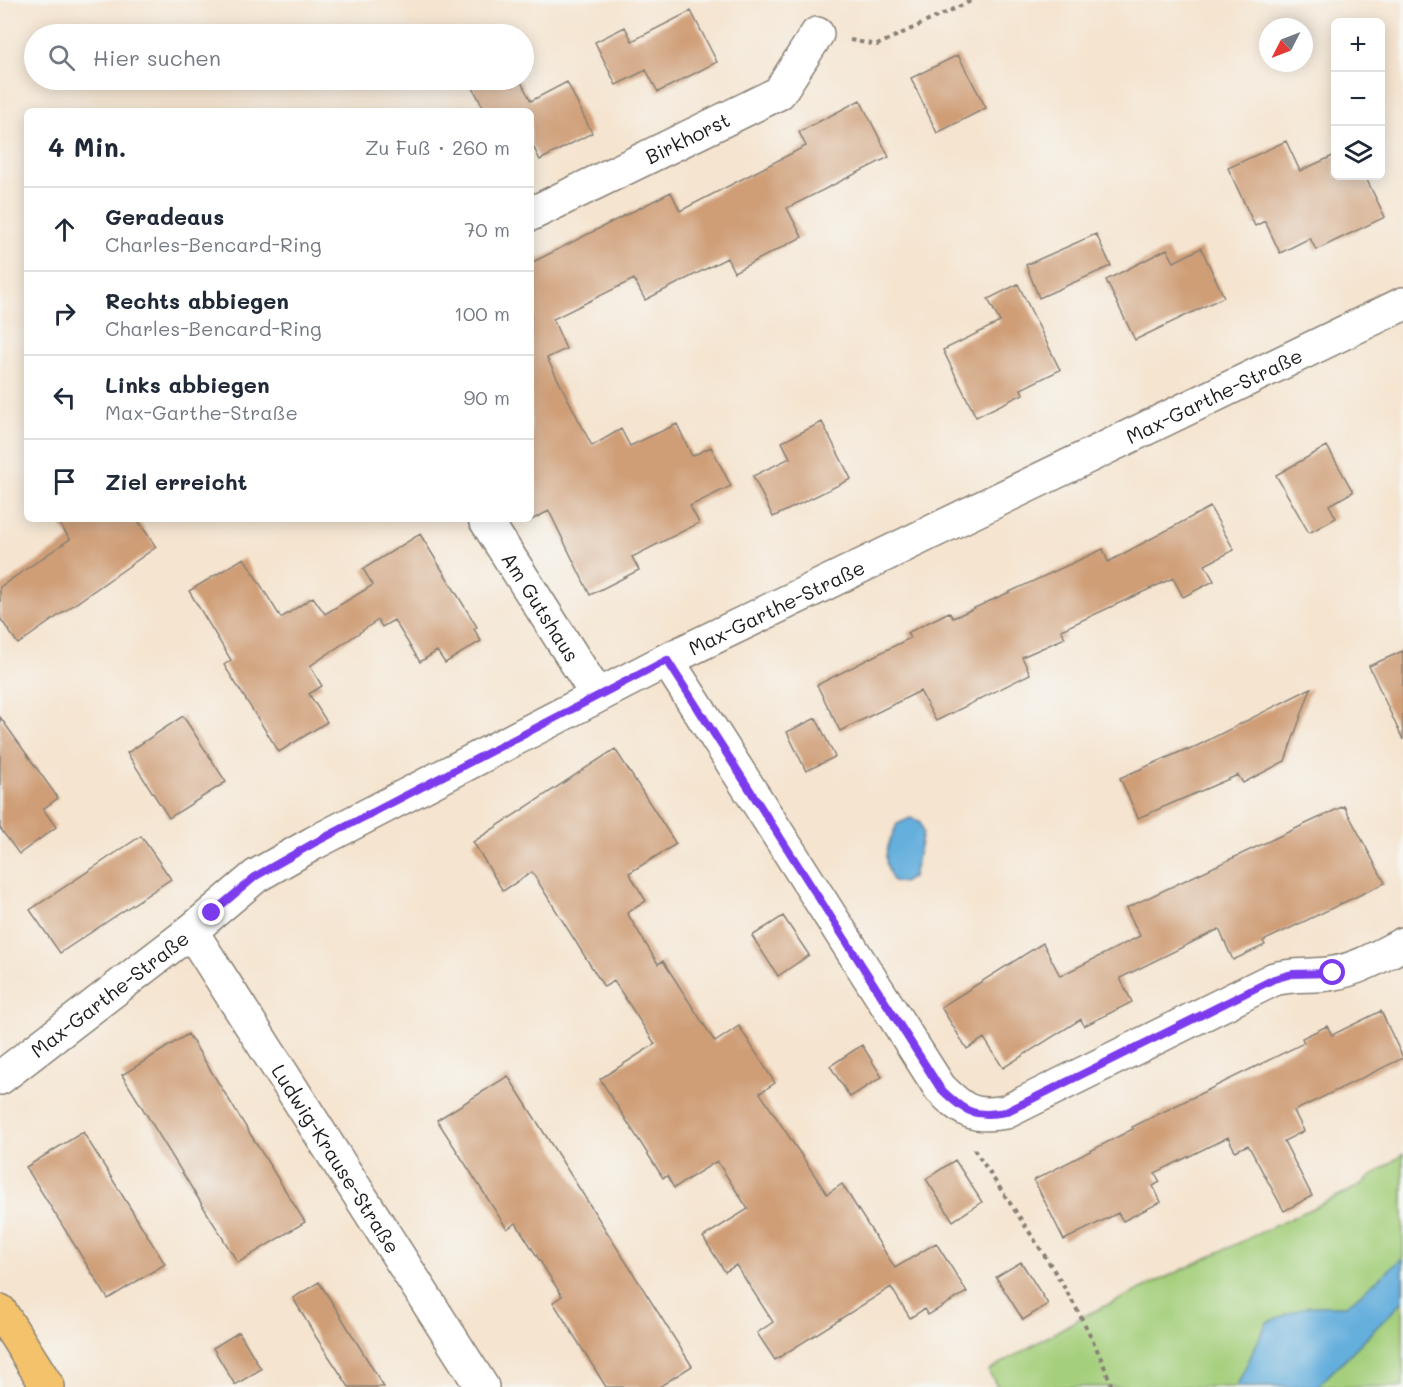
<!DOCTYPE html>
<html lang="de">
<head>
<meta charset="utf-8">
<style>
	body { margin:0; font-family:Mali,sans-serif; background:#f2f2f3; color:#1f2937 }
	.controls { position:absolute; right:18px; top:18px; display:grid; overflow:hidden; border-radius:9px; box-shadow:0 3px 15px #0003 }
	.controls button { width:54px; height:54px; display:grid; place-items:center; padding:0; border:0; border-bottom:2px solid #e0e1e3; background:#fff; color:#1f2937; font:30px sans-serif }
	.compass { position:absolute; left:1259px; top:18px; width:54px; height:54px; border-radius:50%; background:#fff; box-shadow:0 3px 15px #0003; rotate:228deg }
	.stop { position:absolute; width:18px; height:18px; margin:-14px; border:4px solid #7c3aed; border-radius:50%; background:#fff }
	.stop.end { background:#7c3aed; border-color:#fff; box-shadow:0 2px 6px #0008 }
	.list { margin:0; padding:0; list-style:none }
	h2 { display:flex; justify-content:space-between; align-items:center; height:78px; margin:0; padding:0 24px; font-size:26px }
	h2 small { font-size:20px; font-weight:400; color:#747a83 }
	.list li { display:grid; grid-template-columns:39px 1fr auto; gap:18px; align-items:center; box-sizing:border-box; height:84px; padding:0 24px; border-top:2px solid #e0e1e3 }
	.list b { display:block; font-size:22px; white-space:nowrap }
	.list p { margin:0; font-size:20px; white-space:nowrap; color:#747a83 }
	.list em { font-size:20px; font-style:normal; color:#747a83 }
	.icon { flex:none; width:33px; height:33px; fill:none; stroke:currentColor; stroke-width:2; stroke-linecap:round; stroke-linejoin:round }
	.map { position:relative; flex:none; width:1403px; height:1387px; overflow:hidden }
	.search { position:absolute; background:#fff; box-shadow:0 3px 15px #0003; left:24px; top:24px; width:510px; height:66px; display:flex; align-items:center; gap:15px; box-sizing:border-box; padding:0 21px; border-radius:33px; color:#747a83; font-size:22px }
	.panel { position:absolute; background:#fff; box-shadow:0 3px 15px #0003; left:24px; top:108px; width:510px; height:414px; border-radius:9px }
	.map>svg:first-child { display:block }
</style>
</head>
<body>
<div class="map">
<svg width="1403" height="1387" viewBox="0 0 1403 1387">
	<rect width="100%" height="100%" fill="#f6f6f2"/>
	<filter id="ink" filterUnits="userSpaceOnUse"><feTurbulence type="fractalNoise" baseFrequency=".0167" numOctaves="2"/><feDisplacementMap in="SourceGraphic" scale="12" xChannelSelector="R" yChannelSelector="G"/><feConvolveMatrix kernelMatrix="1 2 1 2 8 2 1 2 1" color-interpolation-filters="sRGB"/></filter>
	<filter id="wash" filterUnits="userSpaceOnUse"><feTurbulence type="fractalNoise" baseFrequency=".008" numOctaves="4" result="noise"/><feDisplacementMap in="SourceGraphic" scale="24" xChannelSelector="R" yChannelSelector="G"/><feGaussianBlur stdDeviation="1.35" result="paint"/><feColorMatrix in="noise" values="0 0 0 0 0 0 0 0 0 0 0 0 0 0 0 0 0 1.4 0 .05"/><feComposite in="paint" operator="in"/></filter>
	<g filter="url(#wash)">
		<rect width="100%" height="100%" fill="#f5e4cf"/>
		<!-- green -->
		<path fill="#a4cf7c" stroke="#60764c" stroke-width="1.5" d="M 1403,1154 L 1403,1387 L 998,1387 L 988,1371 L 1082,1317 L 1355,1188 Z"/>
		<!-- water -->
		<path fill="#65afdd" stroke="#40667c" stroke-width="1.5" d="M 910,818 L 920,821 L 923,833 L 913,877 L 903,883 L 893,881 C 880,856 887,848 897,824 Z
			M 1403,1258 L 1403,1301 L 1317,1387 L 1236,1387 L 1267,1322 L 1308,1306 L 1346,1306 Z"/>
		<g id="blocks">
			<!-- building -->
			<path fill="#cf9e77" d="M 691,11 L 717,62 L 658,92 L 646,70 L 616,85 L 595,42 L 625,27 L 632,41 Z
				M 958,55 L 986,108 L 937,133 L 911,78 Z
				M 469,80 L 520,80 L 531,101 L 567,82 L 592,133 L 540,160 L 531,142 L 531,111 L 485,111 Z
				M 860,100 L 889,157 L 787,208 L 802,237 L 734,272 L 727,258 L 645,300 L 634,279 L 553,319 L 566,349 L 547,358 L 592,446 L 621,429 L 630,446 L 677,424 L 692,456 L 711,447 L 731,486 L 690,506 L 699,523 L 632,557 L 639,570 L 590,595 L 549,511 L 531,520 L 531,263 L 671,192 L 680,211 L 806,146 L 799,132 Z
				M 1286,141 L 1300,171 L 1335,155 L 1335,176 L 1365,176 L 1385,217 L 1316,250 L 1310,238 L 1280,253 L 1265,221 L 1255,226 L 1228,168 Z
				M 1096,234 L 1111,266 L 1039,298 L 1026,265 Z
				M 1201,248 L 1224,297 L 1135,340 L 1106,280 L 1167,249 L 1174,262 Z
				M 1018,284 L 1060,370 L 1021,389 L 1023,394 L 976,417 L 943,350 L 1000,322 L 988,299 Z
				M 822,422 L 851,479 L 773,517 L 753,476 L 790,458 L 782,442 Z
				M 1327,446 L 1353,492 L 1329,505 L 1336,518 L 1309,533 L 1276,475 Z
				M 1210,507 L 1234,550 L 1205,565 L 1214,581 L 1183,597 L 1173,578 L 1061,630 L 1065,638 L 1022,657 L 1030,674 L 936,721 L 920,691 L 840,731 L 817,685 L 910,638 L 907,633 L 949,612 L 953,618 L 1103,549 L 1108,562 Z
				M 56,519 L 137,519 L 156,547 L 18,644 L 0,618 L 0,587 L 70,539 Z
				M 420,534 L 477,627 L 474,629 L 481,641 L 445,663 L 437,651 L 420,662 L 394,620 L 382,627 L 378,620 L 310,666 L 322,686 L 309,694 L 327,722 L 279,752 L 224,665 L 231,660 L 189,591 L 244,558 L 281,618 L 313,597 L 325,614 L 373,585 L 363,569 Z
				M 1403,651 L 1403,740 L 1369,666 Z
				M 1311,688 L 1285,761 L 1243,783 L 1238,775 L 1138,818 L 1120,778 L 1187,749 L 1187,751 Z
				M 183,716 L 226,782 L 169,818 L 127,753 Z
				M 0,717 L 58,798 L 43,809 L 56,827 L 19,854 L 0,828 Z
				M 816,718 L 835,757 L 806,771 L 787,732 Z
				M 615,749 L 676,844 L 629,873 L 646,901 L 627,913 L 658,964 L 663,961 L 715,1042 L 739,1026 L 775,1083 L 760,1093 L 827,1194 L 842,1184 L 895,1268 L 936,1243 L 967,1292 L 928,1315 L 924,1309 L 910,1318 L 891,1287 L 775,1360 L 757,1333 L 773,1322 L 736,1265 L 725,1272 L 703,1237 L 748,1209 L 717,1161 L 674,1188 L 667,1176 L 663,1178 L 600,1079 L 655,1044 L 614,981 L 604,987 L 532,872 L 503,891 L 473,842 Z
				M 1344,806 L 1385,883 L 1263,941 L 1265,945 L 1233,960 L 1219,929 L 1120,978 L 1132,1002 L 1084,1026 L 1081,1019 L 1003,1068 L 984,1038 L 967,1049 L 941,1007 L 1043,943 L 1060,976 L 1140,936 L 1126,908 Z
				M 141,836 L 171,879 L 60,953 L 30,910 Z
				M 783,916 L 809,955 L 778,976 L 752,936 Z
				M 1381,1011 L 1403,1058 L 1294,1111 L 1304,1131 L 1284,1141 L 1312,1196 L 1284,1211 L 1248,1145 L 1235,1151 L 1228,1137 L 1155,1173 L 1160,1182 L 1153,1186 L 1161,1202 L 1123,1221 L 1118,1213 L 1064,1240 L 1034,1180 L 1133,1129 L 1132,1127 L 1304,1043 L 1302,1038 L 1327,1026 L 1332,1035 Z
				M 188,1034 L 305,1222 L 238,1263 L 122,1075 Z
				M 862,1045 L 882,1077 L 850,1097 L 830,1066 Z
				M 508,1076 L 692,1366 L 659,1387 L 606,1387 L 553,1302 L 562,1296 L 533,1250 L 516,1223 L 507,1229 L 437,1120 Z
				M 83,1132 L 165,1264 L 108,1299 L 26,1167 Z
				M 955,1160 L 982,1202 L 953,1221 L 926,1179 Z
				M 1021,1262 L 1048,1304 L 1023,1320 L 996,1277 Z
				M 319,1282 L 343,1320 L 384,1387 L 349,1387 L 316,1337 L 293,1298 Z
				M 239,1332 L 261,1369 L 235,1385 L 213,1348 Z"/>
		</g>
	</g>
	<g filter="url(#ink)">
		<use href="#blocks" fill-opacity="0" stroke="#888076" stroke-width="1.5"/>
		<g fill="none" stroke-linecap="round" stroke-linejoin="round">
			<defs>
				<g id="minor">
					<path id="s1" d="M 531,214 L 779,93 L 817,34"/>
					<path id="s2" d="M 485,519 L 597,695"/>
					<path d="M 667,660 L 940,1088 C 963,1111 973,1118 1006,1112 L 1274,979 C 1295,973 1314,977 1334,973 C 1359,969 1381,955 1403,944"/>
					<path id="s3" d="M 191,931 L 482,1387"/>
					<path id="s4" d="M 0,1078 L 191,931 L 256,876 L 314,843 L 667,660 L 1403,304"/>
				</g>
				<path id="major" d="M 0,1311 L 48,1387"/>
			</defs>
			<!-- minor casing -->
			<use href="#minor" stroke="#888076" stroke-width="36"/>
			<!-- major casing -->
			<use href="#major" stroke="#888076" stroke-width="36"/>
			<!-- path -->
			<path stroke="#888076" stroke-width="4" stroke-dasharray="4.5 4.5" stroke-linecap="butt" d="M 850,40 L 877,45 L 973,0
				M 974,1149 C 1023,1225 1082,1301 1112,1387"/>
			<!-- minor -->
			<use href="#minor" stroke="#fff" stroke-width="33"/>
			<!-- major -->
			<use href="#major" stroke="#f4c26a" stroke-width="33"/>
		</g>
	</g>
	<g fill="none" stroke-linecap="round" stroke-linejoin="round" filter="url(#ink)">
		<!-- route -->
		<path stroke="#7c3aed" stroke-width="8" d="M 212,913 L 256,876 L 314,843 L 667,660 L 940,1088 C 963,1111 973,1118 1006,1112 L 1274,979 L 1292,974 L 1333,973"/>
	</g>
	<g text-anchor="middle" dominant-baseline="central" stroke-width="4.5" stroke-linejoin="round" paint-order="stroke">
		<!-- street labels -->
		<g font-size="20" fill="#1c1c1c" stroke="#f6f6f2">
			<text stroke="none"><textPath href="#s1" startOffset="174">Birkhorst</textPath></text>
			<text stroke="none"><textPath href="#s4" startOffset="1398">Max-Garthe-Straße</textPath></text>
			<text stroke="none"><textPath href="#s4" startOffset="912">Max-Garthe-Straße</textPath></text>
			<text stroke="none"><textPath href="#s2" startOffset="104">Am Gutshaus</textPath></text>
			<text stroke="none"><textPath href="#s4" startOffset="138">Max-Garthe-Straße</textPath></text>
			<text stroke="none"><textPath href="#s3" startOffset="270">Ludwig-Krause-Straße</textPath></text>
		</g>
	</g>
</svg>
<div class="controls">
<button>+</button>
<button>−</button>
<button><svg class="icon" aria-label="layers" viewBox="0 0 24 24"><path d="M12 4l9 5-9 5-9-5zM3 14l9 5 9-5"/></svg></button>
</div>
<svg class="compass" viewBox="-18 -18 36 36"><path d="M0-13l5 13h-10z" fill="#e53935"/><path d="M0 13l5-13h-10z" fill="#747a83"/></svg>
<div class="stop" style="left:1333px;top:973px"></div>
<div class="stop end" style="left:212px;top:913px"></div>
<div class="search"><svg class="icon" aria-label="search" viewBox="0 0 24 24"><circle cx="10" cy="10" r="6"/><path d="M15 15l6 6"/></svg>Hier suchen</div>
<section class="panel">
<h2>4 Min.<small>Zu Fuß · 260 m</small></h2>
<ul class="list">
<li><svg class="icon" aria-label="ahead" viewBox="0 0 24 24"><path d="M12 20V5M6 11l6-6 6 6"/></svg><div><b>Geradeaus</b><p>Charles-Bencard-Ring</p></div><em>70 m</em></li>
<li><svg class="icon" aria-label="right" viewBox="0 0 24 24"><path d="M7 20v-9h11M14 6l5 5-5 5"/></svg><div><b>Rechts abbiegen</b><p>Charles-Bencard-Ring</p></div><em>100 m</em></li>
<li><svg class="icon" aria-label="left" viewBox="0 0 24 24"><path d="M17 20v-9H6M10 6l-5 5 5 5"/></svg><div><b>Links abbiegen</b><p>Max-Garthe-Straße</p></div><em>90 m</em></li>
<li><svg class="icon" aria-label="arrive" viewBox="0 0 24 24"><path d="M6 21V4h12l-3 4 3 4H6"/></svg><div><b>Ziel erreicht</b></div></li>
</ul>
</section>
</div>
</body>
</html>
